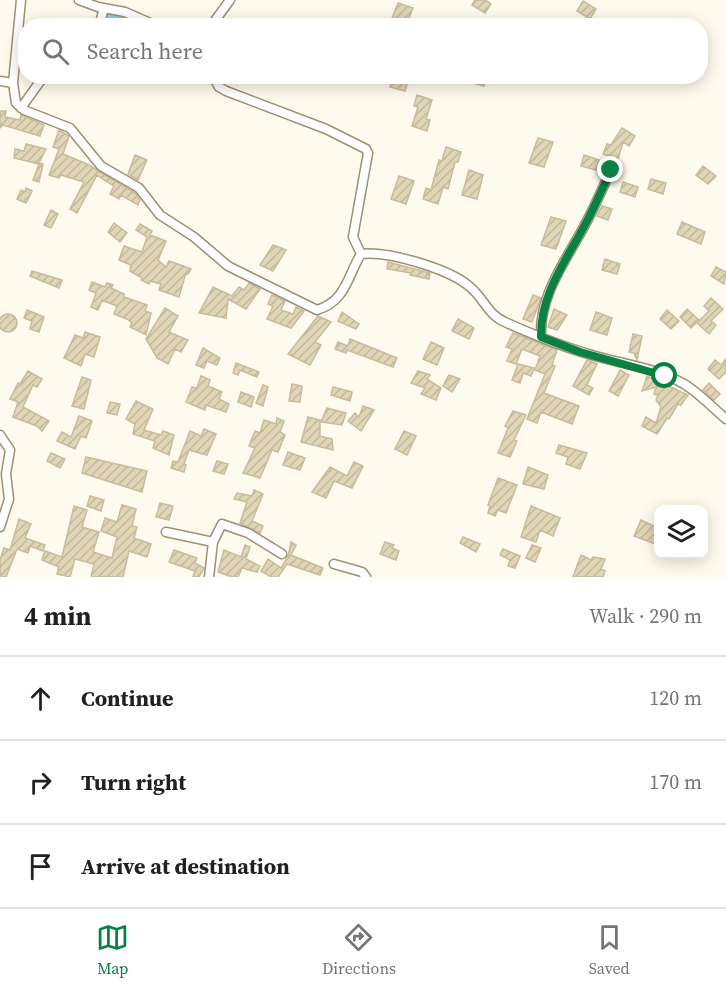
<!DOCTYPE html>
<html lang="en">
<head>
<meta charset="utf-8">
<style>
	body { margin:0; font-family:"Source Serif 4",serif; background:#f2f2f2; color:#202124 }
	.controls { position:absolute; right:18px; bottom:18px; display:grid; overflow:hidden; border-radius:12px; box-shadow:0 3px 15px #0003 }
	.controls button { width:54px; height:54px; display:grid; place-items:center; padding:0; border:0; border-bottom:2px solid #e0e0e0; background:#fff; color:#202124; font:30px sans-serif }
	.stop { position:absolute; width:18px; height:18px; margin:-14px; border:4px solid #0b8043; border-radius:50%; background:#fff }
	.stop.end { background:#0b8043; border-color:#fff; box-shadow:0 2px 6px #0008 }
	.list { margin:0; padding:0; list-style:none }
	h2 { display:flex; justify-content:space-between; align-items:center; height:78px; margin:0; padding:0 24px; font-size:26px }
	h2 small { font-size:20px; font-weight:400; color:#757577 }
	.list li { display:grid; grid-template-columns:39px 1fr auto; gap:18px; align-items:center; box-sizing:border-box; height:84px; padding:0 24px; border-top:2px solid #e0e0e0 }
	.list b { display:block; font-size:22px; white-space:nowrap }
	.list em { font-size:20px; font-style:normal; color:#757577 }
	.icon { flex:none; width:33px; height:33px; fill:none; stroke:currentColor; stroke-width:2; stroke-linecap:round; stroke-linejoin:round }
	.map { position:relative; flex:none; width:726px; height:577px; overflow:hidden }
	.search { position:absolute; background:#fff; box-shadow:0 3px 15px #0003; left:18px; right:18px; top:18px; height:66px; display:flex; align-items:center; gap:15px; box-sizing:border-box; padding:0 21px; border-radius:24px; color:#757577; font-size:22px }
	.sheet { height:330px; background:#fff }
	nav { display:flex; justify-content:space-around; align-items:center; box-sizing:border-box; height:84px; border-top:2px solid #e0e0e0; background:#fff; font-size:16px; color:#757577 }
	nav a { display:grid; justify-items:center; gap:3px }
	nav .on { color:#0b8043 }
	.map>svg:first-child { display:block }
</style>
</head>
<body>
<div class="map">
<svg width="726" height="577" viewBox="0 0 726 577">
	<defs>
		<pattern id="water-rules" width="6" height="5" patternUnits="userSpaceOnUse" patternTransform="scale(1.5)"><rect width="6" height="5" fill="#99cded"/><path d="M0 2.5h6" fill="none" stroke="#84b0ca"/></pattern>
		<pattern id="building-hatch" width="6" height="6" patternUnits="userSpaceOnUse" patternTransform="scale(1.5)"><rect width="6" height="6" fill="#e1d5b6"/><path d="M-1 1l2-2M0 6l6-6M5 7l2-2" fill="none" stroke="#c1b79c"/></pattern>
	</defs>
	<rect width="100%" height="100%" fill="#fefaed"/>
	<!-- water -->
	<path fill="url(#water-rules)" d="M 109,10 L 154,26 L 102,26 Z"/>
	<!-- building -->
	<path fill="url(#building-hatch)" stroke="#c6bb9d" stroke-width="1.5" d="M 475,0 L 485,0 L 491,4 L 485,13 L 472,5 Z
		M 583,1 L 596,9 L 590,19 L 577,11 Z
		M 398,3 L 413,8 L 409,18 L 406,26 L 389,26 Z
		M 393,76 L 408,81 L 405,91 L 390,87 Z
		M 471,76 L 487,76 L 484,86 L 469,82 Z
		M 417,95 L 432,100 L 426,119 L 430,120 L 427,131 L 412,126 L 418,107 L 414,106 Z
		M 0,111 L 6,111 L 5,117 L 20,120 L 21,115 L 44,125 L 40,136 L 3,125 L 0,128 Z
		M 622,128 L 635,136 L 629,146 L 623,142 L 618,159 L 603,154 L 607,144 L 611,145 Z
		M 59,130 L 69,136 L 63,154 L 87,164 L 135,193 L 140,200 L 138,205 L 121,195 L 119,199 L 110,194 L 114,186 L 97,175 L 77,213 L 70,209 L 84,182 L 61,175 L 59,178 L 49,175 L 59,149 L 53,147 Z
		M 538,138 L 553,142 L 544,167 L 529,163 Z
		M 26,144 L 46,149 L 39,163 L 43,164 L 39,182 L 33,180 L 39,164 L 14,158 L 15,149 L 24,151 Z
		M 446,147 L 461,152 L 458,162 L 455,162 L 448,189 L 443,187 L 438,204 L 423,199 L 426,188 L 431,190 L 439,160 L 442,161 Z
		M 135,155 L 147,160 L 138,180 L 128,174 Z
		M 584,155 L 599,160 L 596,170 L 581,166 Z
		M 703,166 L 716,176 L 708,184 L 696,175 Z
		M 469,170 L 483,175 L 477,199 L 462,195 Z
		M 399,176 L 414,181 L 406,204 L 391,199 Z
		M 651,179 L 666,183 L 663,194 L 648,189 Z
		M 623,182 L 638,187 L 635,197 L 620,192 Z
		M 26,188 L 32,191 L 26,203 L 17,199 L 21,190 L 25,192 Z
		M 602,206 L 612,209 L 608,220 L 597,216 Z
		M 51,210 L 58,214 L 51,228 L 44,225 Z
		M 551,217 L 566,221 L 556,249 L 541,245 Z
		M 682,222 L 705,232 L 701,244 L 677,234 Z
		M 114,223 L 127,233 L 120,242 L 108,232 Z
		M 140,224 L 152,231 L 150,235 L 166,241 L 158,260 L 166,267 L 169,261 L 191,269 L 188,274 L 186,273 L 179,297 L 159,290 L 161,284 L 150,281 L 149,284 L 141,280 L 142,278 L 130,271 L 131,265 L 119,260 L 124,246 L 142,252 L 147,237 L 136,230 Z
		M 273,245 L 286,250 L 273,271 L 260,265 Z
		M 605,259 L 620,264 L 617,274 L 602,270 Z
		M 388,262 L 430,273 L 429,279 L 410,275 L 411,273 L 387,269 Z
		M 716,267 L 726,272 L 724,284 L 711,276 Z
		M 32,271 L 62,280 L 59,288 L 30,276 Z
		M 92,282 L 105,287 L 107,283 L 113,285 L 111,288 L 124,294 L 124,297 L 147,305 L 145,311 L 151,313 L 146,335 L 130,327 L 132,323 L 127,319 L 114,314 L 117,306 L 102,300 L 98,310 L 91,307 L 96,293 L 89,290 Z
		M 249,283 L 260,289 L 246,309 L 228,299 L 226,318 L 199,313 L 213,287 L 232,296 L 239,287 L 244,290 Z
		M 272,295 L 285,301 L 281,310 L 293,314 L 296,307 L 304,311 L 291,328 L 267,319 L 273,306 L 268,304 Z
		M 533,295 L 541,298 L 532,322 L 523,319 Z
		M 711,298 L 723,309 L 711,321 L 716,325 L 709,334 L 697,323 L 709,311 L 704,306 Z
		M 165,308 L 178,316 L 169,332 L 188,340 L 181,352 L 175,349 L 168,364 L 157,358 L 146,339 Z
		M 554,309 L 567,315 L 557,330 L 548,327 Z
		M 687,309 L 699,320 L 691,328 L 680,317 Z
		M 27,310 L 44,317 L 39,332 L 30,329 L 32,321 L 24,318 Z
		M 667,310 L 679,321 L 671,329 L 660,319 Z
		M 342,312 L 359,324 L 356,329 L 338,321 Z
		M 596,312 L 612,318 L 607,335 L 590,330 Z
		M-1 323a9 9 0 1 1 18 0a9 9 0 1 1-18 0Z
		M 318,316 L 331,322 L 315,342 L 321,345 L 310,365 L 288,354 Z
		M 458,319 L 474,328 L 469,339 L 452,331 Z
		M 85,332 L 100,337 L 94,357 L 85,354 L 81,366 L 64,358 L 75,335 L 83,338 Z
		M 513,333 L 557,350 L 552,365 L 555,366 L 544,393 L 579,406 L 572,424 L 541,412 L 537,423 L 527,419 L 545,374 L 535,370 L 540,356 L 522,349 L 516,364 L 507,361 L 512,349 L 506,347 Z
		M 633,334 L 642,336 L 637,360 L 634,353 L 629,352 Z
		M 350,339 L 397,358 L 393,367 L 347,350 L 346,353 L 335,349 L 338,342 L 348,346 Z
		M 431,342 L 444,348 L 437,365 L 423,359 Z
		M 203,348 L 220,358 L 217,365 L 207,361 L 204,368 L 196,365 Z
		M 726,359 L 726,372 L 719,379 L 708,369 L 715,360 L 721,365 Z
		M 587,360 L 597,364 L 587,385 L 593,388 L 589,395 L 573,386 Z
		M 236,363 L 259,372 L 257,377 L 240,370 L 238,375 L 233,373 Z
		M 518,364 L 534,368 L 531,376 L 523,373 L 520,383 L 512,380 Z
		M 620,370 L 629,375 L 618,396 L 609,391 Z
		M 28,371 L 42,379 L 37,387 L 33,385 L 23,407 L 49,421 L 42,431 L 37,426 L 13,417 L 18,402 L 10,399 L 18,383 L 20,384 Z
		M 418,371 L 430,375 L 427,379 L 441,388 L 436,400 L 421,394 L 425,388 L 411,383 Z
		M 449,375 L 460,379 L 452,392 L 443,386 Z
		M 201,376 L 210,380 L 208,386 L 222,392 L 219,399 L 229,404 L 226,412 L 206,405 L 205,410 L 186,402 L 192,387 L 197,388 Z
		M 647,376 L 688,395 L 681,405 L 678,404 L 669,419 L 667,418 L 657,434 L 642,426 L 646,417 L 656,423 L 661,407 L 656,400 L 658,395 L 654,394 L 656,387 L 642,391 Z
		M 82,377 L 91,380 L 84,409 L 72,406 Z
		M 709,383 L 720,394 L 714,400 L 703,390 Z
		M 292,384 L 302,386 L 300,402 L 289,401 Z
		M 263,385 L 268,387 L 263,406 L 256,403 Z
		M 333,387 L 352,392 L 350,401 L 331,395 Z
		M 241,392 L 254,397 L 251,407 L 238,402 Z
		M 136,401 L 153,409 L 144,430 L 161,435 L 163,431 L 174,435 L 169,455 L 153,448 L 155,441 L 133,434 L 135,424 L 126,419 Z
		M 110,402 L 120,404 L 117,415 L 107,413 Z
		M 363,406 L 374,410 L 361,431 L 348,421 L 355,413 L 359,417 Z
		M 327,408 L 346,413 L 342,425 L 321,422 Z
		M 513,411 L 526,415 L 514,440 L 517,441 L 510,457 L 498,453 L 508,428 L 505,426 Z
		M 79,416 L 92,421 L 86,438 L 81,436 L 75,449 L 57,441 L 62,432 L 71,437 Z
		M 308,417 L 320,420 L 320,436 L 332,439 L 333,450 L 301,442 Z
		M 277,418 L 284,421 L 280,432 L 285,435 L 278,452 L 272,450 L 260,478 L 243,473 L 255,448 L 249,446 L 255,431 L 260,433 L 264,420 L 276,424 Z
		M 204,429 L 216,434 L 207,455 L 189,450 L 184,464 L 186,465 L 184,472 L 171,468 L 173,461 L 178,462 L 190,431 L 201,436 Z
		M 404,431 L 416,436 L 407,455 L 395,449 Z
		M 559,445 L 587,453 L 580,469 L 566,464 L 568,457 L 556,453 Z
		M 288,452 L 305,458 L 300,470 L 283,465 Z
		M 51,453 L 65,459 L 60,468 L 47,461 Z
		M 86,457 L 147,471 L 142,492 L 82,473 Z
		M 217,461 L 228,464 L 224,474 L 213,471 Z
		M 354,462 L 363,466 L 352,488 L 334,481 L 326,498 L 312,492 L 330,467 L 347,476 Z
		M 528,467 L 548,475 L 544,489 L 523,484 Z
		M 498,478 L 517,485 L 506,513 L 498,510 L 495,516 L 488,513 L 490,506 L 488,505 Z
		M 254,490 L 263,494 L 252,521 L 263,526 L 260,533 L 240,523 L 247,502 L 234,499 L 237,493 L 252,496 Z
		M 90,496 L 104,500 L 101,511 L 87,506 Z
		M 160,503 L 173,506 L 169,520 L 156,517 Z
		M 122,505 L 136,509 L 132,526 L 137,527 L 134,538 L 151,544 L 147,557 L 129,551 L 123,577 L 91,577 L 94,564 L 75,559 L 70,577 L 57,574 L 59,567 L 42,560 L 45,551 L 62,557 L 74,506 L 87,510 L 82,527 L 99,532 L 93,552 L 112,558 L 117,537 L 101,531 L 105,518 L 117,522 Z
		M 531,506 L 560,518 L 553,536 L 540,530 L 536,542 L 521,537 Z
		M 19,519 L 31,524 L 25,538 L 45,545 L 43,551 L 30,546 L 28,553 L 17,549 L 6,577 L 0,577 L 0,560 L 4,548 L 10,550 Z
		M 641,520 L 658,528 L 658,545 L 634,536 Z
		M 463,537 L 480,544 L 476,552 L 460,543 Z
		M 291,542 L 296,545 L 291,555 L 323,568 L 320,575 L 287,564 L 278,577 L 271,577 L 261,571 L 268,559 L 281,568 L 288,557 Z
		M 385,542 L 394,545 L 392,548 L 399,551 L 396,560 L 380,554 Z
		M 245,545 L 250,547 L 246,559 L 260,566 L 257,572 L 242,568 L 238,577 L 232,577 L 218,572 L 224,550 L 241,557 Z
		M 532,545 L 541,548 L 535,562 L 526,558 Z
		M 503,549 L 520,556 L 515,568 L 508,566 L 510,560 L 500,555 Z
		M 174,550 L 197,558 L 195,563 L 204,568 L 199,577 L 193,577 L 195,571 L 169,562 Z
		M 581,555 L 591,560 L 593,557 L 605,559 L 601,569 L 605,571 L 603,577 L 573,577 Z"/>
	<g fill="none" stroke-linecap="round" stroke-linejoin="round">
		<defs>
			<path id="minor" d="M 21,0 L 13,83 L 16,103 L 24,110 L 70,128 L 101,166 L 139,188 L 160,215 L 194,237 L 228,266 L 317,310 C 346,301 347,277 361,254 C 388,251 447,268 469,286 C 485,299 487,315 507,323 C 534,335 563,347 592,355 C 622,364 657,368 684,384 C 699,393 713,408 726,419
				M 79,0 L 98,7 L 125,12 L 157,26
				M 99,26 L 104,8
				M 211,26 L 230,0
				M 213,76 L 219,87 L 226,91 L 326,129 L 366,149 L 368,153 L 353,237 L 361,254
				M 0,81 L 13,83
				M 21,108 L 44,76
				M 541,337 C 539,293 568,258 587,221 C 596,204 603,187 611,170
				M 0,435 L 10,450 L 6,474 L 9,499 L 0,527
				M 166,532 L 213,542 L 222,524 L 248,533 L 282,554
				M 334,564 L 362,572 L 366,577
				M 209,577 L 213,542"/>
		</defs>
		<!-- minor casing -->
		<use href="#minor" stroke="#9b9174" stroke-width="11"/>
		<!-- minor -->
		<use href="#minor" stroke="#fff" stroke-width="8"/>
	</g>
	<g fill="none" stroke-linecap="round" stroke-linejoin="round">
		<!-- route -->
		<path stroke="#0b8043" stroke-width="8" d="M 611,170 C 603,187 596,204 587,221 C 568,258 540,293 541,337 L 580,352 L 665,376"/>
	</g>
</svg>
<div class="controls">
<button><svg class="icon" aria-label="layers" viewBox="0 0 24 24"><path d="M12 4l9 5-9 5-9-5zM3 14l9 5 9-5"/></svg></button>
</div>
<div class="stop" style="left:665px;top:376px"></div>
<div class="stop end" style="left:611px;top:170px"></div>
<div class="search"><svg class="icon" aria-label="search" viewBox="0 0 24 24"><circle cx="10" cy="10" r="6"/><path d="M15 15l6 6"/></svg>Search here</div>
</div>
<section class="sheet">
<h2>4 min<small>Walk · 290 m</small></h2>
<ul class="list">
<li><svg class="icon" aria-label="ahead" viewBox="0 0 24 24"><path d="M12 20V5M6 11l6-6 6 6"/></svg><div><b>Continue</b></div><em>120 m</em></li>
<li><svg class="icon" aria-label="right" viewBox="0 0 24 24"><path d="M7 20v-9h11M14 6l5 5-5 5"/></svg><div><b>Turn right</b></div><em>170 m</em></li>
<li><svg class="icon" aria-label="arrive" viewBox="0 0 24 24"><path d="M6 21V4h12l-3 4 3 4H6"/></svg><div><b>Arrive at destination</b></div></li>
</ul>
</section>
<nav>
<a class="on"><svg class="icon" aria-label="map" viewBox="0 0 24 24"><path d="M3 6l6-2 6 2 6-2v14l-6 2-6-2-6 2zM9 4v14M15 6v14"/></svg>Map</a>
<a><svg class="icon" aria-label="directions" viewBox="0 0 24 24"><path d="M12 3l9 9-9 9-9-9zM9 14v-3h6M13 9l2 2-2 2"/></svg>Directions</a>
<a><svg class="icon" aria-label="saved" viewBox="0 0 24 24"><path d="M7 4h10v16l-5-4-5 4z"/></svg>Saved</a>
</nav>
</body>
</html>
